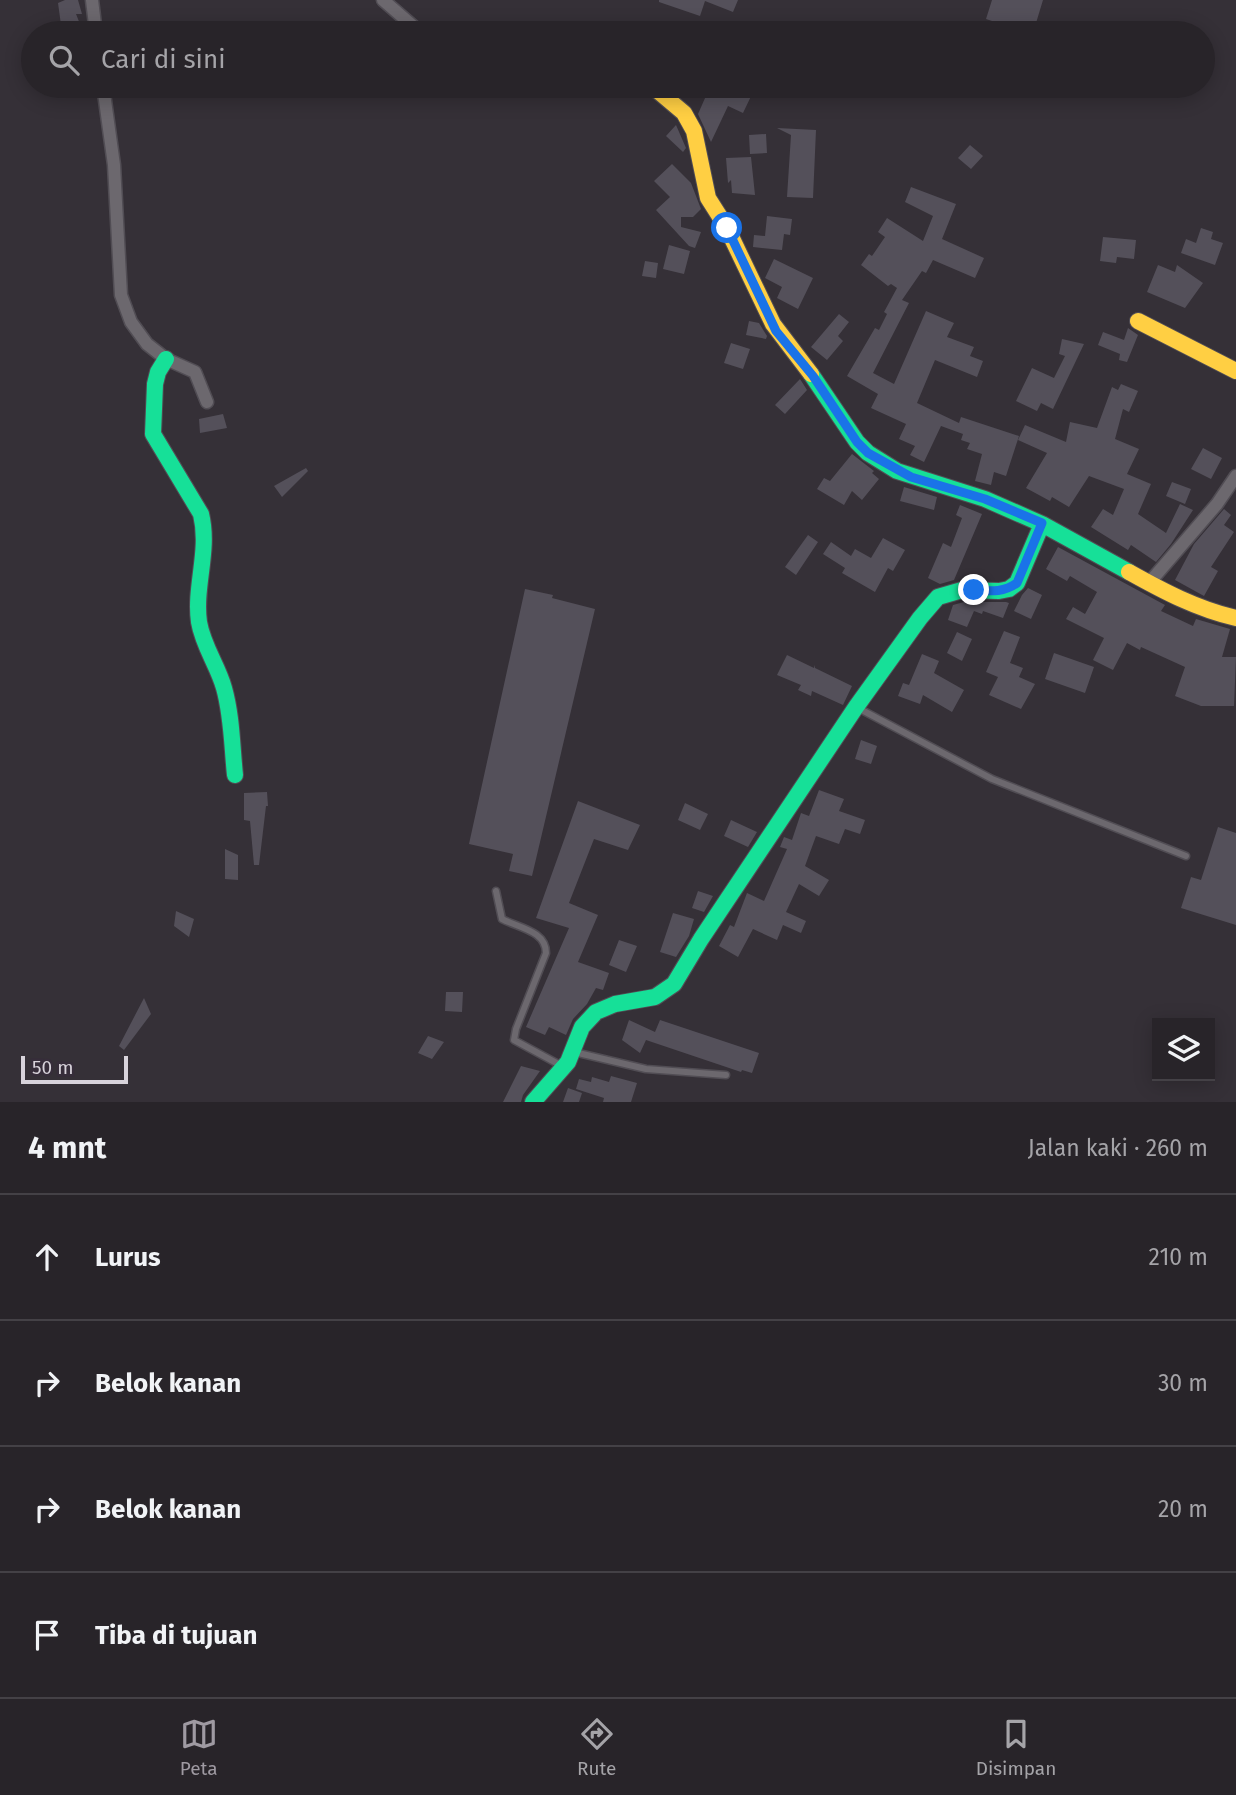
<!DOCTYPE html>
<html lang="id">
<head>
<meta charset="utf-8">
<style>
	body { margin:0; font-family:"Fira Sans",sans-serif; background:#343035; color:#f1f3f6 }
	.controls { position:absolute; right:21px; bottom:21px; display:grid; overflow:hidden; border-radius:0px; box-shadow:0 4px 18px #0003 }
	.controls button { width:63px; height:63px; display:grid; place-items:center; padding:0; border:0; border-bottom:2px solid #444146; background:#282429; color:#f1f3f6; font:35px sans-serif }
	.scale { position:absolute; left:21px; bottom:18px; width:107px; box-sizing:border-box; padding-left:7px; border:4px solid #d8d3db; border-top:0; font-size:19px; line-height:24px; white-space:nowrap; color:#d8d3db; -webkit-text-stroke:5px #362d3a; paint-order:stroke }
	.stop { position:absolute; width:21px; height:21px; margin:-16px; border:5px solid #1a73e8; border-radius:50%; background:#fff }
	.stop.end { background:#1a73e8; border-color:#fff; box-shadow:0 2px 7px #0008 }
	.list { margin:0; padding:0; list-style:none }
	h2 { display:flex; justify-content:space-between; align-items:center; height:91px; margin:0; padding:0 28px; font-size:30px }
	h2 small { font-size:23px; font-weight:400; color:#a5a4a8 }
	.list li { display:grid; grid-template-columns:46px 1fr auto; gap:21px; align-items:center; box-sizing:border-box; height:126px; padding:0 28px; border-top:2px solid #444146 }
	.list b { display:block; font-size:26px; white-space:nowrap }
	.list em { font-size:23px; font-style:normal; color:#a5a4a8 }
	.icon { flex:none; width:38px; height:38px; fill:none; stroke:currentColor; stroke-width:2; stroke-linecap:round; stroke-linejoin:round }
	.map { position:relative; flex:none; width:1236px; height:1102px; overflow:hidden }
	.search { position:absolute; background:#282429; box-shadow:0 4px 18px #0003; left:21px; right:21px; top:21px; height:77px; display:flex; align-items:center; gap:18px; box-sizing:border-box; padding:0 24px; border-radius:38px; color:#a5a4a8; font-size:26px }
	.sheet { height:595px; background:#282429 }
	nav { display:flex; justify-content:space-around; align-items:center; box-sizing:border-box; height:98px; border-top:2px solid #444146; background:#282429; font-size:19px; color:#a5a4a8 }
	nav a { display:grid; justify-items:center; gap:4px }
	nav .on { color:#9f9aa2 }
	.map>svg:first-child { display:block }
</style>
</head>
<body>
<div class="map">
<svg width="1236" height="1102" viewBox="0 0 1236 1102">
	<rect width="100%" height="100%" fill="#353037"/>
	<!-- building -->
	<path fill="#54505a" d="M 65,0 L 78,0 L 82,14 L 76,14 L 80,24 L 61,25 L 58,3 Z
		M 659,0 L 738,0 L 733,12 L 705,1 L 700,16 L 659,2 Z
		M 992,0 L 1043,0 L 1033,33 L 995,33 L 998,23 L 986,19 Z
		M 728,86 L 745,86 L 754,90 L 743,113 L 728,106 L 711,142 L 698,114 L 709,89 L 724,95 Z
		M 676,125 L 686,148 L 683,152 L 666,136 Z
		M 777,128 L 816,130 L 813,198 L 787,197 L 791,135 Z
		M 766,134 L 767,153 L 750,154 L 749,135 Z
		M 970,145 L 983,156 L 971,169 L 958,158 Z
		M 751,157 L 755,195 L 732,193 L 731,180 L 728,183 L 726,158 Z
		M 672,164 L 691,183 L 701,209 L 693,217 L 681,217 L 681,227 L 701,232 L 695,248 L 689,246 L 656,210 L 670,197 L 654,181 Z
		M 911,187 L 956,204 L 942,239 L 984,258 L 975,278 L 933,260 L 926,273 L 922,271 L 902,300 L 909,303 L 873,373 L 894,384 L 926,311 L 954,323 L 947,337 L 974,347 L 970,356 L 983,361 L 977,377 L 935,360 L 917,403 L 959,423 L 961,417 L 1019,436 L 1006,476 L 994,472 L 991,485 L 975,481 L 982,454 L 967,449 L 970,443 L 961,440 L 963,434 L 941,426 L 924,462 L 910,455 L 915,446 L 899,439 L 906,424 L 871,408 L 878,394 L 847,376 L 875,328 L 879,330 L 887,314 L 884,312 L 897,288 L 891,284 L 888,286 L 861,265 L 869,254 L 872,256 L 885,237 L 878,232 L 887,218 L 923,241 L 933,216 L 905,202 Z
		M 767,216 L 792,219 L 790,235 L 784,234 L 782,250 L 753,247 L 754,235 L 765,236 Z
		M 1201,228 L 1213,232 L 1211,239 L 1223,243 L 1215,265 L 1181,253 L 1186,239 L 1196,243 Z
		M 1103,237 L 1136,240 L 1134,259 L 1117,257 L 1116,263 L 1100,261 Z
		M 669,245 L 690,251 L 684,274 L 663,269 Z
		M 774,259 L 813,278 L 798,309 L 777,298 L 782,287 L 765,278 Z
		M 645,261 L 658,263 L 656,278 L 642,276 Z
		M 1158,265 L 1175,272 L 1177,265 L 1203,283 L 1185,308 L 1147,292 Z
		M 839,314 L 849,322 L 838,336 L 843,341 L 827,360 L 811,347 Z
		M 749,321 L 759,323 L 767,336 L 766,339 L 746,335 Z
		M 1128,328 L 1138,335 L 1127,362 L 1119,360 L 1120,354 L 1098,345 L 1103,332 L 1124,340 Z
		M 1062,339 L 1084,344 L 1053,409 L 1041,403 L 1037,411 L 1016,401 L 1032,368 L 1054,378 L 1065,356 L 1059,354 Z
		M 731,343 L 750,349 L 743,369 L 724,363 Z
		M 800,379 L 807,390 L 785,414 L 775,405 Z
		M 1121,384 L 1138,391 L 1129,412 L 1123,409 L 1115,439 L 1139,449 L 1127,474 L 1151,484 L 1138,514 L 1166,533 L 1180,504 L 1193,510 L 1171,544 L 1156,562 L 1131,545 L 1128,550 L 1091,527 L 1103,509 L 1113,515 L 1124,489 L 1089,476 L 1069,507 L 1052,497 L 1050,501 L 1026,488 L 1047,453 L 1018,440 L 1025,425 L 1066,442 L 1070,422 L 1097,428 L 1112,387 L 1118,390 Z
		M 223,414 L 227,428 L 200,433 L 199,419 Z
		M 1203,448 L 1222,458 L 1211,479 L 1191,469 Z
		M 852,454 L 874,471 L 872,473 L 879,479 L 862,500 L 852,491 L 844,505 L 817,489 L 824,478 L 830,481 Z
		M 306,468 L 308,471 L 282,497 L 274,486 Z
		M 1172,482 L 1191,489 L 1185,504 L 1166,496 Z
		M 904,487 L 937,497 L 934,510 L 900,501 Z
		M 960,505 L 982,514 L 954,580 L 940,584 L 928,578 L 943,543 L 951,547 L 962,518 L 956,515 Z
		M 1224,509 L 1231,515 L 1224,525 L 1234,532 L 1211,567 L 1218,571 L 1204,596 L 1175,580 L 1194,544 Z
		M 808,535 L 818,542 L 796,575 L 785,567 Z
		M 883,538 L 905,550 L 893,571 L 888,568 L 875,592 L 842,573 L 845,568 L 823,554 L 831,542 L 851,556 L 855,549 L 871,558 Z
		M 1058,547 L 1165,605 L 1161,611 L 1193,626 L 1196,619 L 1230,629 L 1222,657 L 1236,657 L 1234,706 L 1201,706 L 1175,696 L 1185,667 L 1141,647 L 1140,650 L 1127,643 L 1113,670 L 1093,660 L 1104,638 L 1066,619 L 1073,607 L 1085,614 L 1097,592 L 1070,576 L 1067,581 L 1046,569 Z
		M 1028,588 L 1042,595 L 1031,619 L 1014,611 L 1022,595 Z
		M 525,589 L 553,595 L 552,598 L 595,609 L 532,876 L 509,871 L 513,854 L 469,844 Z
		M 964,602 L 1006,602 L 1009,603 L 1003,618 L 983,611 L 982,614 L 974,611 L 967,627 L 948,620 L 953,605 Z
		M 1004,631 L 1020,637 L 1010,663 L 1023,668 L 1019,677 L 1035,684 L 1021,709 L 989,695 L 998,677 L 986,672 Z
		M 957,632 L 972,639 L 962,661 L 947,653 Z
		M 1054,653 L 1094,667 L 1085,693 L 1045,679 Z
		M 922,654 L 939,661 L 934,673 L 964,690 L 952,712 L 923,695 L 920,704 L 898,696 L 903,683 L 909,685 Z
		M 787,655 L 814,668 L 815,665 L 815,668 L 852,686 L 843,705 L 812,691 L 811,696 L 798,690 L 801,685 L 777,675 Z
		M 861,740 L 877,746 L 871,764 L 855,759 Z
		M 819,790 L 844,799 L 839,811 L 865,820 L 860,834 L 845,829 L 839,844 L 816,836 L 805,866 L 829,880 L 819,896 L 799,884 L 786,912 L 806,921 L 801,933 L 783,925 L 777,940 L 753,929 L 738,957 L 719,946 L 730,925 L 734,927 L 747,893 L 764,901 L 787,849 L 780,847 L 784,837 L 792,840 L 801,813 L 809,816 Z
		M 267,792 L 268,806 L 266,806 L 259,865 L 254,865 L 250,821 L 244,820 L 244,793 Z
		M 578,801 L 640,825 L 628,850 L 594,839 L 569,903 L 598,915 L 578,962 L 609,973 L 603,990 L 596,988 L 587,1004 L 573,1019 L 566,1035 L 549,1027 L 545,1035 L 526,1027 L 569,928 L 536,918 Z
		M 685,803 L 708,814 L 700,830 L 678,820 Z
		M 731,820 L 757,832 L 748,847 L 724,836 Z
		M 1218,827 L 1236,833 L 1236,925 L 1181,908 L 1191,877 L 1201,880 Z
		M 225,849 L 238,855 L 238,880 L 225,879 Z
		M 698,891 L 713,896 L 704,912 L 692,908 Z
		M 176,911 L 194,919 L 189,937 L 174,926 Z
		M 673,913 L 694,919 L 689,936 L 676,957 L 660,952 Z
		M 619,940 L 637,946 L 626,972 L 609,965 Z
		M 446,992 L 463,992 L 462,1012 L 445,1011 Z
		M 144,998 L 151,1014 L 124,1050 L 119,1046 Z
		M 629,1020 L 655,1032 L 660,1020 L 759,1053 L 752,1073 L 742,1070 L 741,1072 L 646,1040 L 640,1053 L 622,1040 Z
		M 428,1036 L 444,1042 L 432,1059 L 418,1053 Z
		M 521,1066 L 540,1071 L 523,1095 L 521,1102 L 503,1102 Z
		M 611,1076 L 637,1083 L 631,1102 L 603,1102 L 604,1098 L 576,1089 L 579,1079 L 591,1082 L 592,1077 L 609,1082 Z
		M 568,1088 L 582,1093 L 579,1102 L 563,1102 Z"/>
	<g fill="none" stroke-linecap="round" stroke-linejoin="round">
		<defs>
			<path id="lane" d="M 858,708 L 992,779 L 1186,856
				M 496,891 L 502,919 C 519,928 546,931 546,953 L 516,1029 L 514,1040 L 562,1066
				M 574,1052 L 646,1069 L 726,1075"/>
			<path id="street" d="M 92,0 L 96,33
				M 383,0 L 421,33
				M 103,86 L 114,165 L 121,295 L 131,322 L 147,344 L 166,359 L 195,372 L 207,402
				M 1149,583 L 1217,504 L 1236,476"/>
			<path id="fast" d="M 166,359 L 158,372 L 155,384 L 153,434 L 201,514 C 210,551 194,586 199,622 C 203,646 218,666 224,688 C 232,716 232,747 235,775
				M 811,374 L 857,442 L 868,453 L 897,471 L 985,499 L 1042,524
				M 533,1102 L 568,1062 L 582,1027 L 596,1012 L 615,1004 L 655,997 L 674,984 L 701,939 L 856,707 L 920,618 L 938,597 L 962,590 L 999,591 L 1009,589 L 1017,583 L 1042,524 L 1129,572"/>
			<path id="slow" d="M 652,86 L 684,113 L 694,131 L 708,198 L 727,228 L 773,324 L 811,374
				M 1138,321 L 1236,371
				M 1129,572 C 1163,591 1197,609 1236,618"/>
		</defs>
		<!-- lane casing -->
		<use href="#lane" stroke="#514d54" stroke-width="9"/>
		<!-- street casing -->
		<use href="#street" stroke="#514d54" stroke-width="15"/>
		<!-- fast casing -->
		<use href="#fast" stroke="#514d54" stroke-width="18"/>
		<!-- slow casing -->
		<use href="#slow" stroke="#514d54" stroke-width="18"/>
		<!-- lane -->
		<use href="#lane" stroke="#6c686e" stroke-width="6"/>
		<!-- street -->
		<use href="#street" stroke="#6c686e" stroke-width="12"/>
		<!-- fast -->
		<use href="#fast" stroke="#16e098" stroke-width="16"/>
		<!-- slow -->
		<use href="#slow" stroke="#ffcf43" stroke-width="16"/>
	</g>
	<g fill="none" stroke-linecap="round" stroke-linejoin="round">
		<!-- route -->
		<path stroke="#1a73e8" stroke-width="9" d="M 727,228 L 776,331 L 813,376 L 857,442 L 868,453 L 911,477 L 985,499 L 1042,523 L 1017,583 C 1003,593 990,591 974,590"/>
	</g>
</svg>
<div class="controls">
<button><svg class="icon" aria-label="layers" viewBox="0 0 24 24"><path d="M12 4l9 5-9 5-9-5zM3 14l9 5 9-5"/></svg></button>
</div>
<div class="scale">50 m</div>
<div class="stop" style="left:727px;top:228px"></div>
<div class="stop end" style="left:974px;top:590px"></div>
<div class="search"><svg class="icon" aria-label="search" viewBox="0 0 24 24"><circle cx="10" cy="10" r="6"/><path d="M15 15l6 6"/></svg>Cari di sini</div>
</div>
<section class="sheet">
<h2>4 mnt<small>Jalan kaki · 260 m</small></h2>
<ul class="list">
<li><svg class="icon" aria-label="ahead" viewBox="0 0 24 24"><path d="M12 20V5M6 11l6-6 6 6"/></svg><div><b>Lurus</b></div><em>210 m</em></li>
<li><svg class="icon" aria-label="right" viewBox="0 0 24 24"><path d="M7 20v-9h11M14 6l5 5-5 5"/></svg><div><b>Belok kanan</b></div><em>30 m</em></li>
<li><svg class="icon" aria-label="right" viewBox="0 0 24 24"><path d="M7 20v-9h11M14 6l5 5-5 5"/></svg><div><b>Belok kanan</b></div><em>20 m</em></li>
<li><svg class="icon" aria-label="arrive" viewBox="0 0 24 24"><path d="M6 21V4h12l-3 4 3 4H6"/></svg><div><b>Tiba di tujuan</b></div></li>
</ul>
</section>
<nav>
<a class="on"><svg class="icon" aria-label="map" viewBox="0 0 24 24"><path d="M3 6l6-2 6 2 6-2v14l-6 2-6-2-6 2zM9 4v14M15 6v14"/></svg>Peta</a>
<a><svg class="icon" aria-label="directions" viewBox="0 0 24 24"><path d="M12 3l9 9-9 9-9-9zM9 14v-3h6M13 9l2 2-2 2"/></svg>Rute</a>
<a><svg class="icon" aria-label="saved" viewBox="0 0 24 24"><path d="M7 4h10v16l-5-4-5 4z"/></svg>Disimpan</a>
</nav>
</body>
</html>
